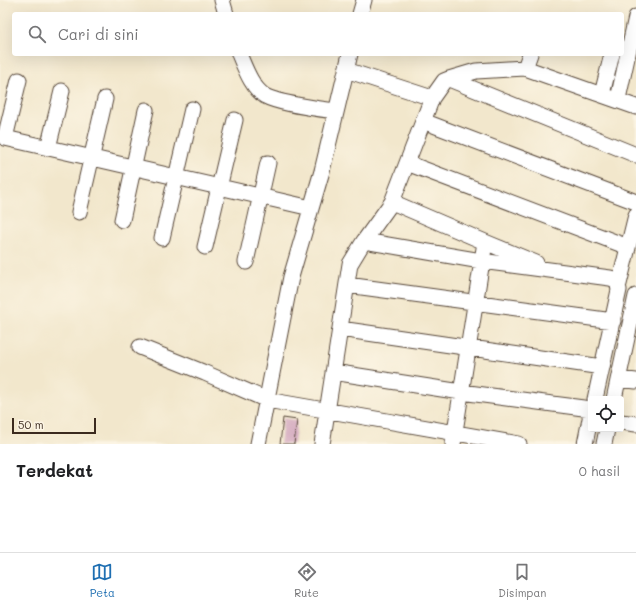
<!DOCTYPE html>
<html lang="id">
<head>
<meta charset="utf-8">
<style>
	body { margin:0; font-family:Mali,sans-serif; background:#f6f6f6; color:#202124 }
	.controls { position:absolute; right:12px; bottom:12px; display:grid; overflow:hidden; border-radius:4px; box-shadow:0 4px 16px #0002 }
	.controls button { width:36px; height:36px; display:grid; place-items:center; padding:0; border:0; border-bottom:1px solid #e0e0e0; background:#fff; color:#202124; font:20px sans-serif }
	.scale { position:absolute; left:12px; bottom:10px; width:84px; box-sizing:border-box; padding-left:4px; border:2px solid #3b2a1e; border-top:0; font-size:11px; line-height:14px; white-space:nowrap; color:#3b2a1e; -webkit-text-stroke:3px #fcf5e5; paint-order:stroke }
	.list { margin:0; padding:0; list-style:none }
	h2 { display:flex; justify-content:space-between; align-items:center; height:52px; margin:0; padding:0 16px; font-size:17px }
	h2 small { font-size:13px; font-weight:400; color:#757577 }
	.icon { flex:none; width:22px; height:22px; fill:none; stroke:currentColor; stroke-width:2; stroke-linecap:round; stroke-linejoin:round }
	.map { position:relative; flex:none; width:636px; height:444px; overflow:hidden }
	.search { position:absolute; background:#fff; box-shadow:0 4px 16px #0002; left:12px; right:12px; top:12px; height:44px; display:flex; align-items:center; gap:10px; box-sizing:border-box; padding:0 14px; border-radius:4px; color:#757577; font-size:15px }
	.sheet { height:108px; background:#fff }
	nav { display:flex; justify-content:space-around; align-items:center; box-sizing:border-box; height:56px; border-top:1px solid #e0e0e0; background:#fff; font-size:11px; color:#757577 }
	nav a { display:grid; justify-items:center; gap:2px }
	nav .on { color:#1f6fb2 }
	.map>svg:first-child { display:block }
</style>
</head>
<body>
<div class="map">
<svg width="636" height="444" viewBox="0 0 636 444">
	<rect width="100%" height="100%" fill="#fcf5e5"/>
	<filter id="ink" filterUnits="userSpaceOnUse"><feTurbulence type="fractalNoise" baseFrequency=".025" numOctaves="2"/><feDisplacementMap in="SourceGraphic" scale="8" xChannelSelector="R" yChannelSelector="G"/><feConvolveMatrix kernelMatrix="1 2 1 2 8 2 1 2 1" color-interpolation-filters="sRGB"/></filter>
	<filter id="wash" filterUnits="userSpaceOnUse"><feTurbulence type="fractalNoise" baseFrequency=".012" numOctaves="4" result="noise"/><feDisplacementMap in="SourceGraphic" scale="16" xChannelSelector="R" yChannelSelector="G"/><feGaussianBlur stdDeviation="0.9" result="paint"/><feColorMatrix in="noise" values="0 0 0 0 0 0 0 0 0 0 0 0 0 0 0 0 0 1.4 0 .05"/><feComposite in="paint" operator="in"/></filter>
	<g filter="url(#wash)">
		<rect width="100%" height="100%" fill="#f2e7cc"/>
		<g id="blocks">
			<!-- building -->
			<path fill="#d1a5bd" d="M 283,418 L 297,420 L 294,444 L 280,444 Z"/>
		</g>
	</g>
	<g filter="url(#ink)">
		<use href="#blocks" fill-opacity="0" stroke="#564638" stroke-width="1"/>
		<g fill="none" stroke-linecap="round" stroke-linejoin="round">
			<defs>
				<path id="minor" d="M 222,0 L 226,14
					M 360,14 L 364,0
					M 239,54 C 245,68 252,88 265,96 C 278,103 319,109 335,111
					M 525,68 L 530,54
					M 346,70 L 432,98 L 392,202
					M 449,79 L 636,155
					M 19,80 L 5,138 L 311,208
					M 602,94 L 612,54
					M 432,98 L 444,81 L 449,79 L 476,71 L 525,68 L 636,107
					M 618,99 L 636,17
					M 423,121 L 636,202
					M 48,148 L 62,91
					M 407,163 L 628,247
					M 79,212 L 105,99
					M 122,220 L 146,110
					M 162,238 L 192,109
					M 364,241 L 392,202 L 485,242 L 453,444
					M 485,242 L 536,263
					M 205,247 L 235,120
					M 246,262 L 268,163
					M 619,284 L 636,215
					M 347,285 L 613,321
					M 340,329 L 602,367
					M 140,347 L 205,373 L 267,400 L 519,444
					M 333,372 L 461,392 L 591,409
					M 619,379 L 636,381
					M 614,399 L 636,296
					M 621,422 L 636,424
					M 258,444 L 291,277 L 322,171 L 350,54
					M 322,444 L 350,264 L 364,241 L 481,261 L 610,278 L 617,280 L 619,290 L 595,399
					M 585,444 L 591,414
					M 604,444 L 607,429"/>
			</defs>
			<!-- minor casing -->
			<use href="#minor" stroke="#564638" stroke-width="17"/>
			<!-- minor -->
			<use href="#minor" stroke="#fff" stroke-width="15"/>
		</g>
	</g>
</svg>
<div class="controls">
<button><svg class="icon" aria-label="locate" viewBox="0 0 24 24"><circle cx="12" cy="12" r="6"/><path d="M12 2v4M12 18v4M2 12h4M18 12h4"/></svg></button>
</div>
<div class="scale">50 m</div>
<div class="search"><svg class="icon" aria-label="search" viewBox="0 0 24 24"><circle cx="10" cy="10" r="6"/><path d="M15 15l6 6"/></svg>Cari di sini</div>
</div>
<section class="sheet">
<h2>Terdekat<small>0 hasil</small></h2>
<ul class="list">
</ul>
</section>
<nav>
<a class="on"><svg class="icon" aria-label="map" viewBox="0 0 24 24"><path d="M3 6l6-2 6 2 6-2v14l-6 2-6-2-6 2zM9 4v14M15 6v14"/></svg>Peta</a>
<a><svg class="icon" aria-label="directions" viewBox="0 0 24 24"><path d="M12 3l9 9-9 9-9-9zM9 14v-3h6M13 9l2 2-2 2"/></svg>Rute</a>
<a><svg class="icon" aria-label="saved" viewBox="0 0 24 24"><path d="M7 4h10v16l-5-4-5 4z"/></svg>Disimpan</a>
</nav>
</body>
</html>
